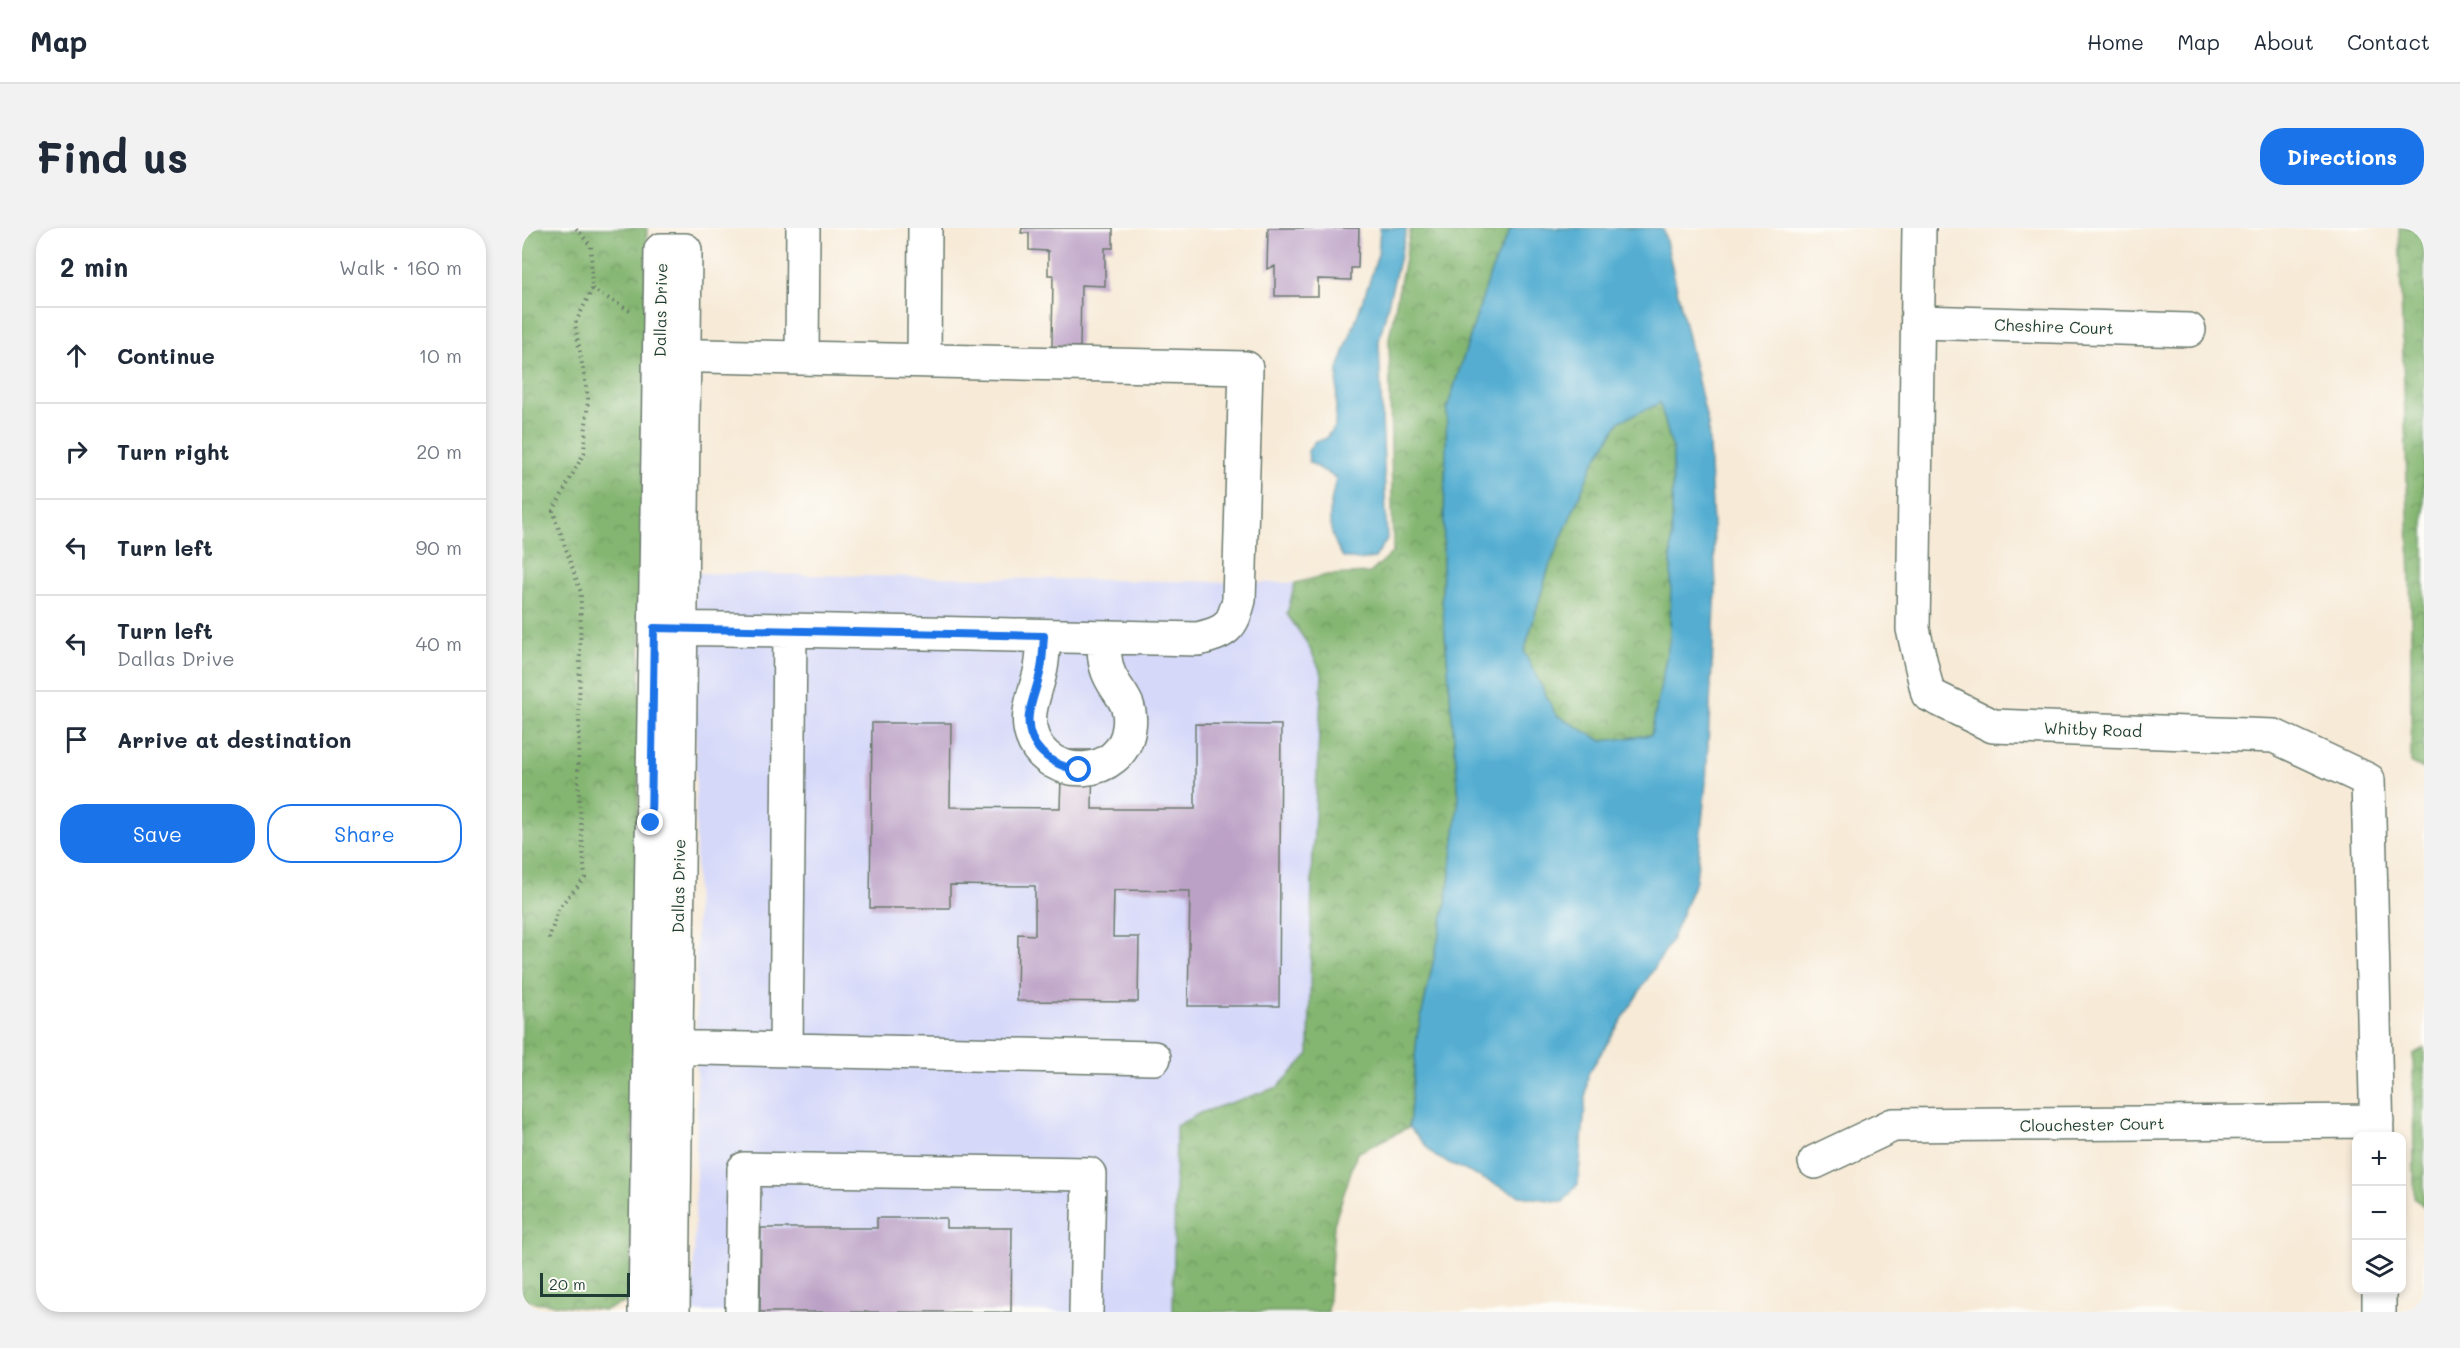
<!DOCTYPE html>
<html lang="en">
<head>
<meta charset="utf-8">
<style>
	body { margin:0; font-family:Mali,sans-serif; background:#f2f2f3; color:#1f2937 }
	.controls { position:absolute; right:18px; bottom:18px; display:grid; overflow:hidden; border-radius:12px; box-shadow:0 3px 9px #0003 }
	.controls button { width:54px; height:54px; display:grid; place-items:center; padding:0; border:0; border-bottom:2px solid #e0e1e3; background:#fff; color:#1f2937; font:30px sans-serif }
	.scale { position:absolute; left:18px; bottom:15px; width:90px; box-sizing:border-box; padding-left:6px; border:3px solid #1f3d34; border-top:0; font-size:16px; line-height:21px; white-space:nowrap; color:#1f3d34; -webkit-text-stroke:4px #fdfcf7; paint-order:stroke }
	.stop { position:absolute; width:18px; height:18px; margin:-14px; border:4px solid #1a73e8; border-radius:50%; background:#fff }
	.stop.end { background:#1a73e8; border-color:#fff; box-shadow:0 2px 6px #0008 }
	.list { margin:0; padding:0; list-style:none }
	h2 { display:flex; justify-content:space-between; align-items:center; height:78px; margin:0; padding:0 24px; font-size:26px }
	h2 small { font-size:20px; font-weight:400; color:#747a83 }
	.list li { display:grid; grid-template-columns:39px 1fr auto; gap:18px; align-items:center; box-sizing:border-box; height:96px; padding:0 24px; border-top:2px solid #e0e1e3 }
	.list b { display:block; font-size:22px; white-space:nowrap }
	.list p { margin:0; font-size:20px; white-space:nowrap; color:#747a83 }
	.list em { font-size:20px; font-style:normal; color:#747a83 }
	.actions { display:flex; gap:12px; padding:18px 24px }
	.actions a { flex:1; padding:14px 0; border:2px solid #1a73e8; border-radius:24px; text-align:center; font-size:21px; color:#1a73e8 }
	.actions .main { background:#1a73e8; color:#fff }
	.icon { flex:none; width:33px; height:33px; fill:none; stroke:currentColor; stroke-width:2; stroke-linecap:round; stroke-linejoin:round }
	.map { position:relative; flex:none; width:1902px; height:1084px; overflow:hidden; border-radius:24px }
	header { display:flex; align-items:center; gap:36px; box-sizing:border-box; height:84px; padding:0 30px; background:#fff; border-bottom:2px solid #e0e1e3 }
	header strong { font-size:28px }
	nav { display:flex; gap:33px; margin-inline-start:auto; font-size:21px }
	.intro { display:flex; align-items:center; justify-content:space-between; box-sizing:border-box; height:144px; padding:0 36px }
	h1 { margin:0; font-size:42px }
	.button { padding:15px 27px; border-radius:24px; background:#1a73e8; color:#fff; font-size:21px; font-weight:700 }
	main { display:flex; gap:36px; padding:0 36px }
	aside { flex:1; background:#fff; border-radius:24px; box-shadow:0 3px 9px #0003 }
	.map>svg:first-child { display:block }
</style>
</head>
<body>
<header>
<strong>Map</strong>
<nav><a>Home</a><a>Map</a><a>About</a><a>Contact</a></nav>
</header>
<div class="intro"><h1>Find us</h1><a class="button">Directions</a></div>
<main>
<aside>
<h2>2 min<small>Walk · 160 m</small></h2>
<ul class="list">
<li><svg class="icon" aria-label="ahead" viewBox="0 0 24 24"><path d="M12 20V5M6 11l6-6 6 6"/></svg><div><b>Continue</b></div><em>10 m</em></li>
<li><svg class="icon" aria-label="right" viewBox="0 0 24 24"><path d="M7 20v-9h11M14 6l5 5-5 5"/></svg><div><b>Turn right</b></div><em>20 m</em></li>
<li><svg class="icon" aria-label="left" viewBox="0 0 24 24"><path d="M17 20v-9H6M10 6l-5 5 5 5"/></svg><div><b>Turn left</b></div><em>90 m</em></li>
<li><svg class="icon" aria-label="left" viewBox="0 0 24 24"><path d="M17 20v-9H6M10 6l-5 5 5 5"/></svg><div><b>Turn left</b><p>Dallas Drive</p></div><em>40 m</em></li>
<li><svg class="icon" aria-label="arrive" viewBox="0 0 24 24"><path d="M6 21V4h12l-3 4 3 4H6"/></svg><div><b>Arrive at destination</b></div></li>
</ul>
<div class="actions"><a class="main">Save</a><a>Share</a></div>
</aside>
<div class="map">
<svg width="1902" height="1084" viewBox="0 0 1902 1084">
	<defs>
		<pattern id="forest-crowns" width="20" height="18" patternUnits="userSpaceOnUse" patternTransform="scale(1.5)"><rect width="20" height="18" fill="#84b671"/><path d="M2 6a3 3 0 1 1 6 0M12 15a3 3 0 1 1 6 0" fill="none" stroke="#6b955e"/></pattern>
	</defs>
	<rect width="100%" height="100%" fill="#fdfcf7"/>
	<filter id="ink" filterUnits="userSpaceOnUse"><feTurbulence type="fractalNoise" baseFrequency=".0167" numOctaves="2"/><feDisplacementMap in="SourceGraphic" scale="12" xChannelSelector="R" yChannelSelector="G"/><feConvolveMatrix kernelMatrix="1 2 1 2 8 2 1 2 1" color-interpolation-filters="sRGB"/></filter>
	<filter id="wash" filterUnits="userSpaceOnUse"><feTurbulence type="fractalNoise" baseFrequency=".008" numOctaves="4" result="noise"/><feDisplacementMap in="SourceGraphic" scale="24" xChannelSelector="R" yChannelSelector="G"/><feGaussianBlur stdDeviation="1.35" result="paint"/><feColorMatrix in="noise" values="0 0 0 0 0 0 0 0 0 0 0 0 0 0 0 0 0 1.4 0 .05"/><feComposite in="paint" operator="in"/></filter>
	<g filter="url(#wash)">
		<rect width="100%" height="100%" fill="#f7ead7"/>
		<!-- built -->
		<path fill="#d5d8f9" d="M 173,345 L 773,355 L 765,386 L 785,415 L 800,446 L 790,645 L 787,826 L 756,858 L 678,885 L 654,898 L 651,1084 L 171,1084 L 175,890 Z"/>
		<!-- forest -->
		<path fill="url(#forest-crowns)" stroke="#527a52" stroke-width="1.5" d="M 0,0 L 125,0 L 108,1073 L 82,1082 L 11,1074 L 0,1070 Z
			M 889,0 L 989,0 L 968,46 L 925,181 L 920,370 L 937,570 L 925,671 L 895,808 L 887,899 L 835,925 L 812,996 L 806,1084 L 651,1084 L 654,898 L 678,885 L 756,859 L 787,826 L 790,645 L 800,446 L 785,415 L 765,386 L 773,355 L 805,347 L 848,345 L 871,324 L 867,110 Z
			M 1877,0 L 1902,0 L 1902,541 L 1889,535 L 1889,384 Z
			M 1138,174 L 1151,223 L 1148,410 L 1129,507 L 1080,513 L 1034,487 L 1002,424 L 1027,339 L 1071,236 L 1098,193 Z
			M 1902,820 L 1902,979 L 1892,969 L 1891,826 Z"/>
		<!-- water -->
		<path fill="#55aed2" stroke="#3a7683" stroke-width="1.5" fill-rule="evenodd" d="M 858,0 L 885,0 L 857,113 L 865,311 L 853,330 L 835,332 L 821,329 C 802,300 807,282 814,250 L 787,234 L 786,223 L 793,213 L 803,211 L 813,198 L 816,141 L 847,55 L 856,26 Z
			M 989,0 L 1141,0 L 1186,196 L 1194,359 L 1184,555 L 1174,652 L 1148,715 L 1066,846 L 1056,956 L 1041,974 L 998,968 L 914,929 L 887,899 L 895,808 L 925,671 L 937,570 L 920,370 L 925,181 L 968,46 ZM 1138,175 L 1151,223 L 1148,410 L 1129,507 L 1080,513 L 1034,487 L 1002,424 L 1027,339 L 1071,236 L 1098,193 Z"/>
		<g id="blocks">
			<!-- building -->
			<path fill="#bca1c6" d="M 500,0 L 591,0 L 591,20 L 583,20 L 583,58 L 559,57 L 558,119 L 530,118 L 531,47 L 526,47 L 526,23 L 507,22 L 507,5 L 499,5 Z
				M 746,0 L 837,0 L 836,40 L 829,40 L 829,52 L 796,51 L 796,68 L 753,68 L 753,38 L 745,41 Z
				M 350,495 L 429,495 L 428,579 L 538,580 L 540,522 L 571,522 L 570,581 L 673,581 L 673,496 L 759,497 L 757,778 L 666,778 L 668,663 L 592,662 L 591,709 L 617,709 L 616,774 L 495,773 L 496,706 L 513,707 L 513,658 L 428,657 L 428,680 L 348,680 Z
				M 355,990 L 424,990 L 424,1000 L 490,1000 L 489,1084 L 238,1084 L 239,1000 L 355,1000 Z"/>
		</g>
	</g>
	<g filter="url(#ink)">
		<use href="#blocks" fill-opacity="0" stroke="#6b7a6d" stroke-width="1.5"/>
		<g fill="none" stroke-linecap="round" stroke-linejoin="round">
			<defs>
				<path id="minor" d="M 1397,0 L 1391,401 L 1406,466 L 1471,498 L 1752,508 L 1846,552 L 1855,908
					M 1397,94 L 1667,102
					M 139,127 L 724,140 L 717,372 C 710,400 704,404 676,411 L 268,402
					M 280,130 L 281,0
					M 402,132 L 403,0
					M 138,400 L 268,402 L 264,822
					M 522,408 C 521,419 521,430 519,440 C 515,462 502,485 510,508 C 526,554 600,552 607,500 C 611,473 596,467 587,446 C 582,435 582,422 582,410
					M 133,819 L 632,830
					M 1293,934 L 1371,897 L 1855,893
					M 1857,1062 L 1857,1084
					M 123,1084 L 139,22 L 163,22 L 151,1084
					M 220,1084 L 222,941 L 567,946 L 564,1084"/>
			</defs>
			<!-- minor casing -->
			<use href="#minor" stroke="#6b7a6d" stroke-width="36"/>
			<!-- path -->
			<path stroke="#6b7a6d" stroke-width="4" stroke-dasharray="1.5 4.5" stroke-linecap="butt" d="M 70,61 L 108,83
				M 27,711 L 37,679 L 63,650 L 56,553 L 59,365 L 31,283 L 62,225 L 66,170 L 53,96 L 70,61 L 69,18 L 54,0"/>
			<!-- minor -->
			<use href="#minor" stroke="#fff" stroke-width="33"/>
		</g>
	</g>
	<g fill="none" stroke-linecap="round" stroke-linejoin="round" filter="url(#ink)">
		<!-- route -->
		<path stroke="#1a73e8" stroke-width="8" d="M 129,595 L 132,400 L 522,408 C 521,419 521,430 519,441 C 516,456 510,471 507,486 C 503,518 529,538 557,542"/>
	</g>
	<g text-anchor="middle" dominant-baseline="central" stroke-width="4.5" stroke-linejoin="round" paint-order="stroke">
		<!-- street labels -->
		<g font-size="16" fill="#1f3d34" stroke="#fdfcf7">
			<text transform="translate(138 82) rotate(-89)">Dallas Drive</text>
			<text transform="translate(1532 98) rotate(2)">Cheshire Court</text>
			<text transform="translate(1571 501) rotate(2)">Whitby Road</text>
			<text transform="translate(156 658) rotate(-89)">Dallas Drive</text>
			<text transform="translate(1570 896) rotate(-1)">Clouchester Court</text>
		</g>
	</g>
</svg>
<div class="controls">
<button>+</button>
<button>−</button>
<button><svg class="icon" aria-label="layers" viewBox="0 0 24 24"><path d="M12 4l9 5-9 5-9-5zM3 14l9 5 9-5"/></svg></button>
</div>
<div class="scale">20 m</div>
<div class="stop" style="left:557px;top:542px"></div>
<div class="stop end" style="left:129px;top:595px"></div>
</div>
</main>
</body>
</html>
